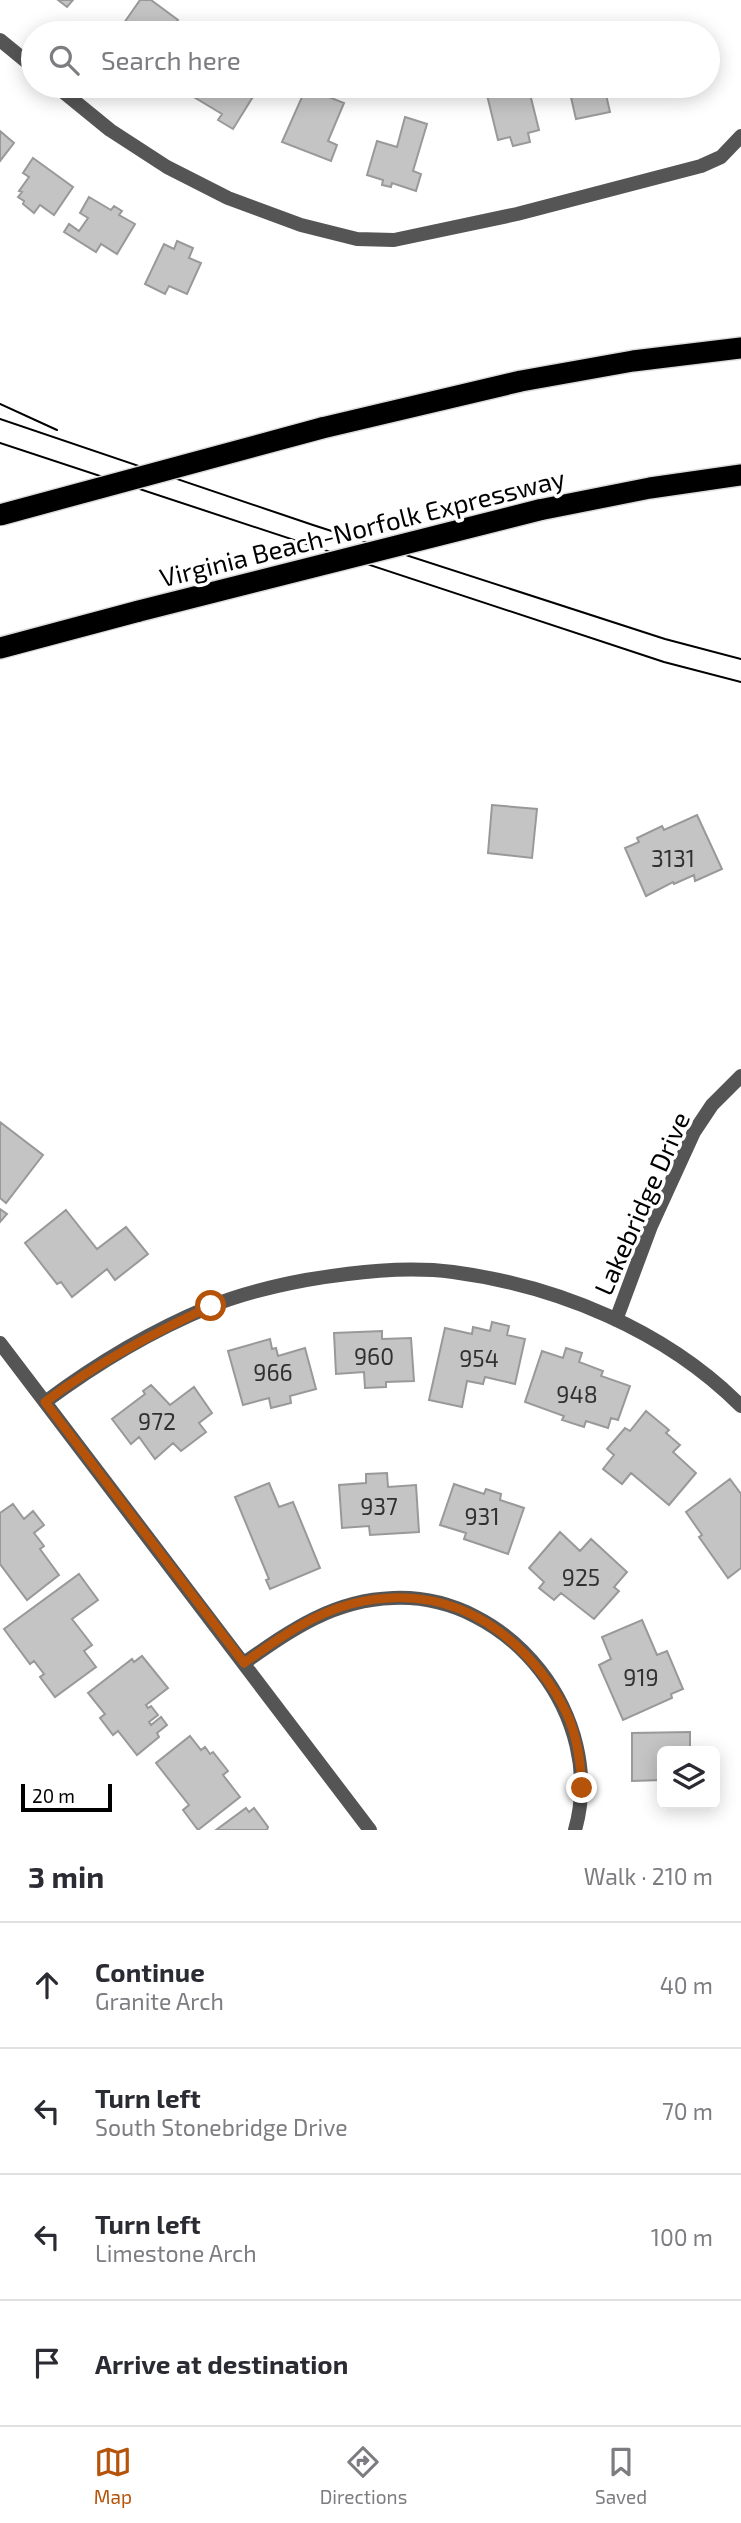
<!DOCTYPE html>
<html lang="en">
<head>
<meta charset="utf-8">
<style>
	body { margin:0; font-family:"Exo 2",sans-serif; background:#f2f2f3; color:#2b2b33 }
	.controls { position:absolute; right:21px; bottom:21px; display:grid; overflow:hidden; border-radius:10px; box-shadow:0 4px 18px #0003 }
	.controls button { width:63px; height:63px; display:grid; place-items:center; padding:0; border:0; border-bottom:2px solid #e1e1e2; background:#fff; color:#2b2b33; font:35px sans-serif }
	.scale { position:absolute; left:21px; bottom:18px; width:91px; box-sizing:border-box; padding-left:7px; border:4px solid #000; border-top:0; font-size:19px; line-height:24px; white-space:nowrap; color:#000; -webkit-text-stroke:5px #fff; paint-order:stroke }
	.stop { position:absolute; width:21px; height:21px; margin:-16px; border:5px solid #b45309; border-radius:50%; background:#fff }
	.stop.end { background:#b45309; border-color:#fff; box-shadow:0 2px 7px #0008 }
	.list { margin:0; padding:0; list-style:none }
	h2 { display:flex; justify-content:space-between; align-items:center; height:91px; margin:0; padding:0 28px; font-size:30px }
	h2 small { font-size:23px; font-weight:400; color:#7c7c81 }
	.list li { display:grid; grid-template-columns:46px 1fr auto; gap:21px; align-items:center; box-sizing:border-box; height:126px; padding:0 28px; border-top:2px solid #e1e1e2 }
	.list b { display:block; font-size:26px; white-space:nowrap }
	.list p { margin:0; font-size:23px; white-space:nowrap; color:#7c7c81 }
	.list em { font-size:23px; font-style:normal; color:#7c7c81 }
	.icon { flex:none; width:38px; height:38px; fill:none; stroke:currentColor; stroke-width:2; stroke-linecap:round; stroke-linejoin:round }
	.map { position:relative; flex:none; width:741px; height:1830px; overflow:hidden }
	.search { position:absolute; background:#fff; box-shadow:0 4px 18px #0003; left:21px; right:21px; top:21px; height:77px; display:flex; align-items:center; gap:18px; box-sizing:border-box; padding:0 24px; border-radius:38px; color:#7c7c81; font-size:26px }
	.sheet { height:595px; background:#fff }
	nav { display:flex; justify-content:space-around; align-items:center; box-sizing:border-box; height:98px; border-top:2px solid #e1e1e2; background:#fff; font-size:19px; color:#7c7c81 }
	nav a { display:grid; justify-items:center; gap:4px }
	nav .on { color:#b45309 }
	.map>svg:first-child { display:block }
</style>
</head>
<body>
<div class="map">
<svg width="741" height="1830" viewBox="0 0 741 1830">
	<rect width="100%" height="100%" fill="#fff"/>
	<!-- building -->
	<path fill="#c4c4c4" stroke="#999" stroke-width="2" d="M 58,0 L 73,0 L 67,7 Z
		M 140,0 L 151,0 L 178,20 L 168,33 L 117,33 Z
		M 198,86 L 248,86 L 246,90 L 254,95 L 233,129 L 218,120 L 222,114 L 192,96 Z
		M 509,86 L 528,86 L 539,130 L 528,133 L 530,142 L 513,146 L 510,137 L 498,140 L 486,91 Z
		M 604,86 L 610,112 L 576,119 L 570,93 Z
		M 306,88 L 344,103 L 328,141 L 337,145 L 331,161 L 282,142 Z
		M 405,117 L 427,124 L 413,171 L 421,174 L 416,191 L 392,183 L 391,187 L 382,185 L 383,180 L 367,175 L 377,141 L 397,147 Z
		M 0,131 L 14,143 L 0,161 Z
		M 33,158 L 73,187 L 54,215 L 40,205 L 34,213 L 23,204 L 24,201 L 18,197 L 22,192 L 19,191 L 29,177 L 23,173 Z
		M 89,197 L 111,210 L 114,206 L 122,211 L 119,215 L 135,224 L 117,254 L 101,244 L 96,252 L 64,232 L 69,224 L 79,231 L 88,218 L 80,213 Z
		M 177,241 L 193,248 L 189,258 L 201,263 L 187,294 L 169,286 L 165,294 L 145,284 L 164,244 L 174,249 Z
		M 492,805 L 537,809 L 532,858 L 488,853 Z
		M 697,815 L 722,869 L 695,881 L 694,875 L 674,884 L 673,882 L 646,896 L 625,848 L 639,842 L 637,838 L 662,826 L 664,830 Z
		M 0,1122 L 43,1155 L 6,1203 L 0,1198 Z
		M 0,1209 L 7,1214 L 0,1222 Z
		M 66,1210 L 97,1249 L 126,1227 L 148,1254 L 115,1280 L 107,1269 L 72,1297 L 61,1282 L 57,1284 L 25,1243 Z
		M 492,1322 L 509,1326 L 507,1335 L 525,1339 L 515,1384 L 485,1377 L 483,1384 L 467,1381 L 462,1407 L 429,1400 L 445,1328 L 472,1334 L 473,1327 L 490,1331 Z
		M 382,1331 L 382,1339 L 411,1338 L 414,1381 L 386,1382 L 386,1387 L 365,1388 L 364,1372 L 336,1374 L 334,1333 Z
		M 270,1339 L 272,1349 L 276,1348 L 278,1356 L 305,1348 L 316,1389 L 290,1396 L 291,1403 L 271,1408 L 269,1398 L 243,1405 L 228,1351 Z
		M 566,1348 L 582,1353 L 579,1362 L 603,1371 L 601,1376 L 630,1386 L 618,1420 L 611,1418 L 608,1428 L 586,1421 L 584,1427 L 562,1420 L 564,1416 L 525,1402 L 542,1351 L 563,1358 Z
		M 151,1385 L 170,1405 L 194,1387 L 212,1413 L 199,1423 L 206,1432 L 181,1451 L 173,1443 L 155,1459 L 139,1437 L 131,1444 L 112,1419 L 145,1394 L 143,1391 Z
		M 646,1411 L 669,1430 L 666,1433 L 680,1445 L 673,1452 L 696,1473 L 669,1505 L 631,1473 L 622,1484 L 603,1469 L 614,1455 L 607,1449 L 625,1428 L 630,1431 Z
		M 387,1473 L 388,1487 L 416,1485 L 419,1532 L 370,1535 L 369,1526 L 342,1528 L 339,1485 L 366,1483 L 366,1474 Z
		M 730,1479 L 741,1494 L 741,1568 L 728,1578 L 699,1537 L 702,1535 L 686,1512 Z
		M 269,1483 L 279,1507 L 293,1502 L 320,1568 L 270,1589 L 266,1580 L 269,1579 L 235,1497 Z
		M 454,1484 L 484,1494 L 486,1489 L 501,1494 L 500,1500 L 524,1508 L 508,1554 L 464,1539 L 466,1533 L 440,1525 Z
		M 13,1504 L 24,1519 L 33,1511 L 44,1525 L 34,1533 L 44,1546 L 40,1549 L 59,1575 L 27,1600 L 0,1564 L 0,1513 Z
		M 560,1532 L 580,1551 L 591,1539 L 627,1572 L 614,1587 L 619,1591 L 594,1619 L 561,1593 L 554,1600 L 539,1588 L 544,1582 L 529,1568 Z
		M 79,1574 L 98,1600 L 72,1619 L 92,1645 L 84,1651 L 96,1667 L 55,1697 L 40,1677 L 44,1674 L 34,1661 L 30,1664 L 4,1629 Z
		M 642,1620 L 657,1655 L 667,1651 L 683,1689 L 671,1694 L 672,1698 L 623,1720 L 599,1665 L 611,1659 L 602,1637 Z
		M 142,1656 L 168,1688 L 146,1705 L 148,1708 L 151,1706 L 158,1715 L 149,1722 L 151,1725 L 161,1717 L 167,1725 L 157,1733 L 159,1737 L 137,1755 L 118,1731 L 113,1735 L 100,1718 L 105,1714 L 88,1693 L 132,1659 L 134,1662 Z
		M 690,1732 L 690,1751 L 662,1751 L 662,1780 L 632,1781 L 632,1733 Z
		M 190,1736 L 201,1750 L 205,1747 L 210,1754 L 213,1752 L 228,1771 L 223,1775 L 240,1797 L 198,1830 L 183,1810 L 189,1805 L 156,1763 Z
		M 665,1804 L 701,1804 L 701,1805 L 665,1806 Z
		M 246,1808 L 249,1812 L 254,1808 L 268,1827 L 267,1830 L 216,1830 Z"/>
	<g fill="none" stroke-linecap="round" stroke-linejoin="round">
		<defs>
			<path id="highway" d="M 322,428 L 521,381 L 633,361 L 741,348
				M 539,510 L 650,488 L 741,475
				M 0,648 L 139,611"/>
		</defs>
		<!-- highway casing -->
		<use href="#highway" stroke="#dbdbdb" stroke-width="24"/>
		<!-- street -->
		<path stroke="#555" stroke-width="14" d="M 0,40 L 33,67
			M 56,86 L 110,130 L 167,167 L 228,198 L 301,225 L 357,239 L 394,240 L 517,214 L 701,166 L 721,157 L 741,136
			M 616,1320 L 651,1226 L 694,1132 L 712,1105 L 741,1076
			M 0,1343 L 370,1830
			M 45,1402 C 96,1364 151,1331 209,1307 C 240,1294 274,1286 306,1280 C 354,1272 405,1266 453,1272 C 558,1286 665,1330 741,1406
			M 244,1663 C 291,1630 333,1600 393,1598 C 510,1593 607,1718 575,1830"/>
		<!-- highway -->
		<use href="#highway" stroke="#000" stroke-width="21"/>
		<!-- tram -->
		<path stroke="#000" stroke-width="2" d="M 0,404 L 57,430
			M 0,419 L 313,525 L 665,639 L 741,659
			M 0,443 L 664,662 L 741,682"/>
		<defs>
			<path id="highway-bridge" d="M 0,515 L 322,428
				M 139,611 L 539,510"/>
		</defs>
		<!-- highway-bridge casing -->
		<use href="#highway-bridge" stroke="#dbdbdb" stroke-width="24" stroke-linecap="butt"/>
		<!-- highway-bridge -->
		<use href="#highway-bridge" stroke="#000" stroke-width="21"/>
	</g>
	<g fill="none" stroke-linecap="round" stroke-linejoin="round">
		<!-- route -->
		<path stroke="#b45309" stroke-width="9" d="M 211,1306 C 152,1334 97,1363 45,1402 L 244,1663 C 278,1639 310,1615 351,1604 C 418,1587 477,1605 525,1654 C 546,1676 564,1702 573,1730 C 579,1749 581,1768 582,1788"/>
	</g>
	<g text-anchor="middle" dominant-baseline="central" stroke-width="7" stroke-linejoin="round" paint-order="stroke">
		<!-- number labels -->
		<g font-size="23" fill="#313131">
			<text x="673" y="858">3131</text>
			<text x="374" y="1356">960</text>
			<text x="479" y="1358">954</text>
			<text x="273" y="1372">966</text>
			<text x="577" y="1394">948</text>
			<text x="157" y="1421">972</text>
			<text x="379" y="1506">937</text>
			<text x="482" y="1516">931</text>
			<text x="581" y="1577">925</text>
			<text x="641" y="1677">919</text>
		</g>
		<!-- street labels -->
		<g font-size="26" fill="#000" stroke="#fff">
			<text transform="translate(362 527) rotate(-14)">Virginia Beach-Norfolk Expressway</text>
			<text transform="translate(641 1203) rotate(-66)">Lakebridge Drive</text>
		</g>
	</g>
</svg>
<div class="controls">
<button><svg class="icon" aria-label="layers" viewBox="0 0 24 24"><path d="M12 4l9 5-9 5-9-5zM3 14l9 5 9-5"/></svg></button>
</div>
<div class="scale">20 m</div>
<div class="stop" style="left:211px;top:1306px"></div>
<div class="stop end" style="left:582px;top:1788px"></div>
<div class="search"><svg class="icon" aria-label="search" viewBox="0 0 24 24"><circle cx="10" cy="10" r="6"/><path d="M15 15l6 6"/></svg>Search here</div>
</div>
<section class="sheet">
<h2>3 min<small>Walk · 210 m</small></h2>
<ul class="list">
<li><svg class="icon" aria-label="ahead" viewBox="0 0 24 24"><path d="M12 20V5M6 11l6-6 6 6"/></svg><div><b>Continue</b><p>Granite Arch</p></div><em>40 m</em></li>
<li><svg class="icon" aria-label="left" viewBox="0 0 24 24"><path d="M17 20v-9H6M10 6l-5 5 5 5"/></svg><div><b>Turn left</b><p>South Stonebridge Drive</p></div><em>70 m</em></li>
<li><svg class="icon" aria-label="left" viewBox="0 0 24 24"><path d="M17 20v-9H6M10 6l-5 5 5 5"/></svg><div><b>Turn left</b><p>Limestone Arch</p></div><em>100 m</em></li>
<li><svg class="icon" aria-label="arrive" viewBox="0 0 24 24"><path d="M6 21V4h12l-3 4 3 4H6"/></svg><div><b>Arrive at destination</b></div></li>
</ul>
</section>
<nav>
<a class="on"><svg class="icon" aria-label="map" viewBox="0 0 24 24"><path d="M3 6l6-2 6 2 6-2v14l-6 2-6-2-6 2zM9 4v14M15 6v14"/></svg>Map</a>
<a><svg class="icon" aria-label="directions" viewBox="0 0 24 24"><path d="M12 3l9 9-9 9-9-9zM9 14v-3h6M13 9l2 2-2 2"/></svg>Directions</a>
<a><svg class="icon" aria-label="saved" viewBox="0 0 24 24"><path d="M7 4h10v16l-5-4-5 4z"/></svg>Saved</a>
</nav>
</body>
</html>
